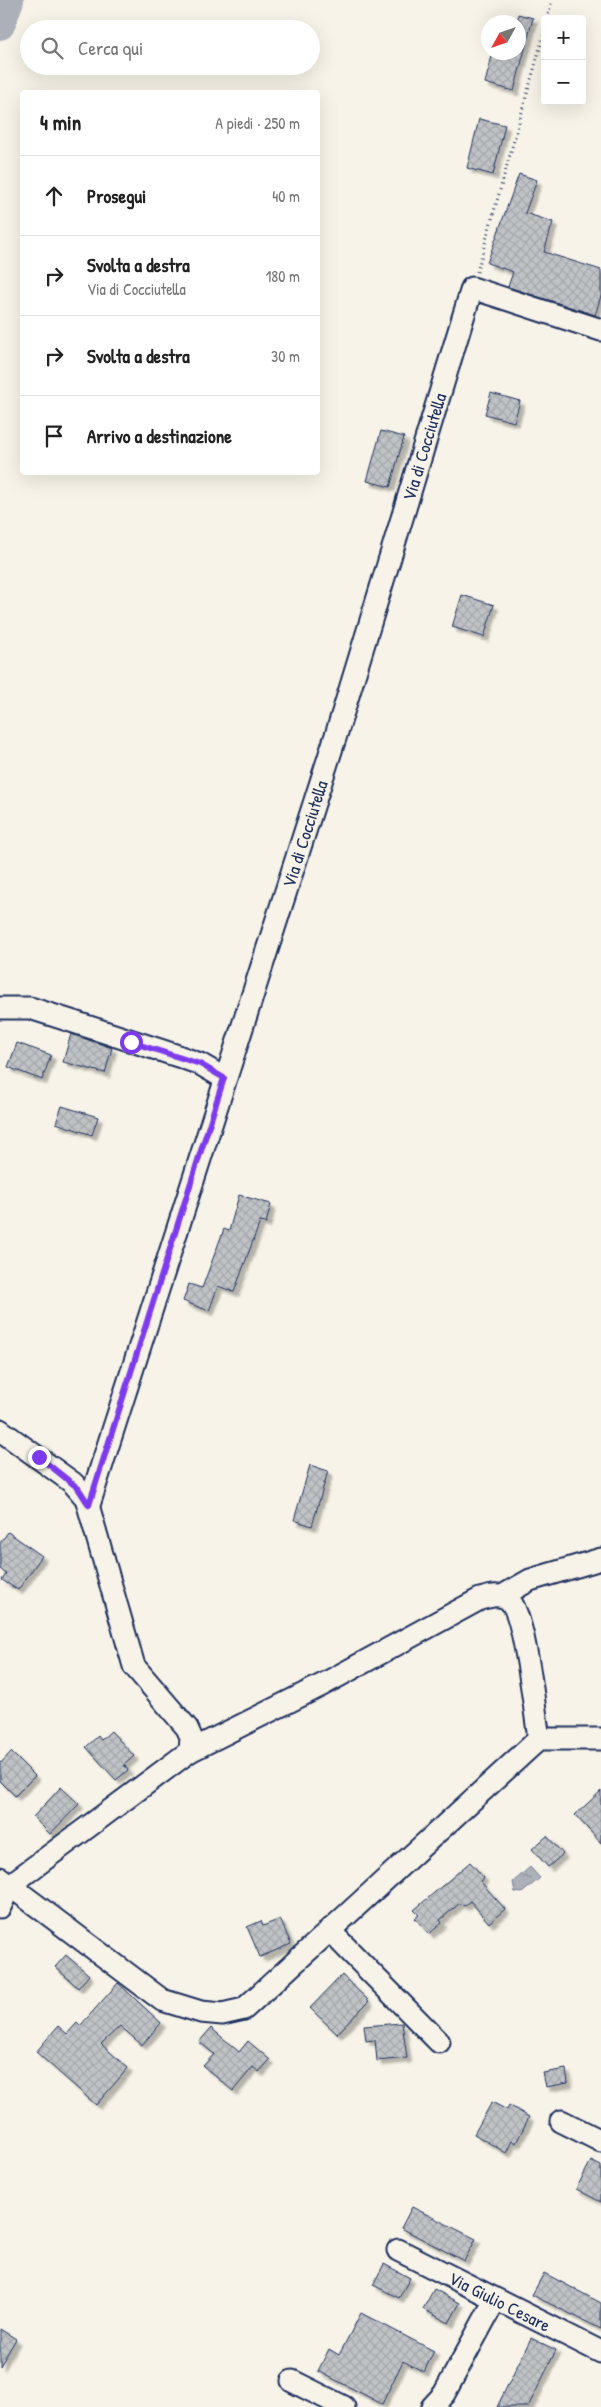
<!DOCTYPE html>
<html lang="it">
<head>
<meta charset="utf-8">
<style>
	body { margin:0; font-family:"Patrick Hand",sans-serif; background:#f2f2f2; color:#222 }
	.controls { position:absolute; right:15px; top:15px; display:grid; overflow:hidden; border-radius:5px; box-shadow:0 5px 20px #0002 }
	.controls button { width:45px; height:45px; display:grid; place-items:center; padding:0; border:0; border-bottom:1px solid #e0e0e0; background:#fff; color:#222; font:25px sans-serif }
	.compass { position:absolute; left:481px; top:15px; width:45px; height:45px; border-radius:50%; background:#fff; box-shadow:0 5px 20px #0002; rotate:230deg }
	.stop { position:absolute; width:15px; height:15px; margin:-11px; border:4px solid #7c3aed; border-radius:50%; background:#fff }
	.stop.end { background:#7c3aed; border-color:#fff; box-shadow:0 1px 5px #0008 }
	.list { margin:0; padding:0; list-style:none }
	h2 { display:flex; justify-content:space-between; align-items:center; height:65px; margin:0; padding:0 20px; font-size:21px }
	h2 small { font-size:16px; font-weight:400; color:#767676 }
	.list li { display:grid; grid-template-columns:32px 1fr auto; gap:15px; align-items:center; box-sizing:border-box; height:80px; padding:0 20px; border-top:1px solid #e0e0e0 }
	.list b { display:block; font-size:19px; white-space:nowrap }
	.list p { margin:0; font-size:16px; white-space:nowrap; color:#767676 }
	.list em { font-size:16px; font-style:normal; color:#767676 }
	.icon { flex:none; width:28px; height:28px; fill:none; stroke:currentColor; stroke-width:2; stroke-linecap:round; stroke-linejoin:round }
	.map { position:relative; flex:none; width:601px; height:2407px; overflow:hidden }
	.search { position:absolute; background:#fff; box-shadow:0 5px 20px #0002; left:20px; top:20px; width:300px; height:55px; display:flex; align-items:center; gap:12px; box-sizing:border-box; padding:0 18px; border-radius:28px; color:#767676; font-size:19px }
	.panel { position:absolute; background:#fff; box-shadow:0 5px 20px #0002; left:20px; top:90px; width:300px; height:385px; border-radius:5px }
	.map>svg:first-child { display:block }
</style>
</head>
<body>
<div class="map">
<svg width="601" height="2407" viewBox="0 0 601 2407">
	<defs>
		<pattern id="water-ripples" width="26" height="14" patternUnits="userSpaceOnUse" patternTransform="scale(1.25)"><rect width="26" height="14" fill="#acb0b9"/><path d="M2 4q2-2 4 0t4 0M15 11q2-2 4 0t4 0" fill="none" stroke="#8b909a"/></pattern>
		<pattern id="building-cross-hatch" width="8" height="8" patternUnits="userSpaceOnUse" patternTransform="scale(1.25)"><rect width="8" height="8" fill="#c0c3c5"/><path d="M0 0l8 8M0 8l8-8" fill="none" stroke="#a4a8ac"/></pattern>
		<filter id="shadow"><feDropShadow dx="4.5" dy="4.5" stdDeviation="1" flood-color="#0004"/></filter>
	</defs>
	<rect width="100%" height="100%" fill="#f7f3e8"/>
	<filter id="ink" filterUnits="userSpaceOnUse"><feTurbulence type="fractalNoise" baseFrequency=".02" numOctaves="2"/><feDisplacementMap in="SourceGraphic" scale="10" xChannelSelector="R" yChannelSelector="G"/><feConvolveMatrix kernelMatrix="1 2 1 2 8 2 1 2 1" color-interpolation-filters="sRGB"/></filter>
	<g filter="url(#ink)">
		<!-- water -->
		<path fill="url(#water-ripples)" stroke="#727c95" d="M 530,1867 L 540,1878 L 522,1893 L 515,1892 L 513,1882 Z"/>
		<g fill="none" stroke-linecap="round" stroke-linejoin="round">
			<!-- river -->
			<path stroke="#acb0b9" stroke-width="30" d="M 0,25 L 9,0"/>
		</g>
		<!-- building -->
		<path fill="url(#building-cross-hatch)" stroke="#1b2f5e" filter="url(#shadow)" d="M 518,14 L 533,18 L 514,91 L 485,83 L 493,52 L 518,52 Z
			M 479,119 L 505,125 L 493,175 L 467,168 Z
			M 519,174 L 537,180 L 525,213 L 553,222 L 544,252 L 601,270 L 601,296 L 595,315 L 508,287 L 513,272 L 487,263 Z
			M 491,393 L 520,401 L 514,422 L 485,414 Z
			M 381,431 L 404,437 L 390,487 L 367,481 Z
			M 462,595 L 494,605 L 484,637 L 452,627 Z
			M 71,1034 L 112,1048 L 105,1073 L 63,1062 Z
			M 17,1043 L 51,1055 L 42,1080 L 8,1067 Z
			M 62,1106 L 98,1117 L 92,1135 L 56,1123 Z
			M 239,1195 L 271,1204 L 266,1223 L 260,1222 L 234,1292 L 218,1286 L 209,1311 L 183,1301 L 189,1284 L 202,1288 L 224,1229 L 229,1231 Z
			M 310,1465 L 328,1471 L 312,1526 L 294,1520 Z
			M 8,1532 L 42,1556 L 18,1590 L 2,1580 L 6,1574 L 0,1569 L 0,1543 Z
			M 111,1731 L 134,1756 L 124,1765 L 128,1770 L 116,1780 L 86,1747 L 98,1736 L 101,1740 Z
			M 11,1752 L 35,1776 L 15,1796 L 0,1781 L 0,1764 Z
			M 61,1787 L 79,1804 L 50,1834 L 33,1817 Z
			M 601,1791 L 601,1843 L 575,1815 Z
			M 547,1836 L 563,1854 L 548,1867 L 532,1849 Z
			M 470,1862 L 484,1878 L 480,1881 L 505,1909 L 489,1923 L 470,1901 L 464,1906 L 460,1903 L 440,1920 L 442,1923 L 429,1934 L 415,1918 L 419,1915 L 414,1910 Z
			M 280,1919 L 291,1944 L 260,1957 L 247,1927 L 261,1921 L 263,1926 Z
			M 66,1955 L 89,1975 L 78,1988 L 55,1967 Z
			M 342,1975 L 369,2001 L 337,2034 L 310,2008 Z
			M 118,1983 L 161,2023 L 142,2045 L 120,2026 L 101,2044 L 128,2068 L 96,2105 L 36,2052 L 58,2026 L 67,2034 L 77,2023 L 80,2026 Z
			M 402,2023 L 407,2058 L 377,2061 L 375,2040 L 366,2041 L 364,2026 Z
			M 211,2028 L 239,2052 L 248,2041 L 270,2060 L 259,2072 L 253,2067 L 233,2091 L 203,2066 L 214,2054 L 199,2042 Z
			M 566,2069 L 568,2083 L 546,2087 L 543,2073 Z
			M 492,2102 L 507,2110 L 509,2105 L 529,2117 L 516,2143 L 512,2141 L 506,2153 L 474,2134 Z
			M 591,2161 L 601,2166 L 601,2202 L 576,2189 Z
			M 412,2207 L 476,2239 L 464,2261 L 401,2228 Z
			M 384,2264 L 410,2278 L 399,2298 L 373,2285 Z
			M 544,2273 L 601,2303 L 601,2329 L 532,2295 Z
			M 434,2289 L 460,2303 L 449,2323 L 423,2309 Z
			M 361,2313 L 434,2351 L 424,2372 L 403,2361 L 382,2404 L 318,2371 L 329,2349 L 339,2355 Z
			M 0,2329 L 16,2339 L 0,2366 Z
			M 531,2338 L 556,2350 L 544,2375 L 528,2407 L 497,2407 Z"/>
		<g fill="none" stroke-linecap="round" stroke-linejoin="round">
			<defs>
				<g id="minor">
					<path d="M 0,1008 L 30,1008 L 74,1022 L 178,1056 L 200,1064 L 224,1078"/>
					<path d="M 0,1430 L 73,1483 L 86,1498 L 134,1666 L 187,1728 L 191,1737 L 190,1751 L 10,1885 L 0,1907"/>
					<path id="s1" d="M 89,1505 L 337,732 L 472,288 L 601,330"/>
					<path d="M 502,1596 L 530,1580 L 601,1559"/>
					<path d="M 190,1751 L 322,1685 L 480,1599 C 491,1596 500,1593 509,1600 C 525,1614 535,1714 539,1739"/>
					<path d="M 0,1878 L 162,2000 L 201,2012 L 222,2014 L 244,2009 L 539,1739 L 601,1739"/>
					<path d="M 329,1930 L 439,2042"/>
					<path d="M 561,2121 L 601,2141"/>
					<path id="s2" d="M 398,2250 L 601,2352"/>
					<path d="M 292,2381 L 344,2407"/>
					<path d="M 432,2407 L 444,2394 L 495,2300"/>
				</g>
			</defs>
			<!-- minor casing -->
			<use href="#minor" stroke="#1b2f5e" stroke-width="25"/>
			<!-- path -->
			<path stroke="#1b2f5e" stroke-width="3" stroke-dasharray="1 4" stroke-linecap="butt" d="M 547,19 L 552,0
				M 477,272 L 545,30"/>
			<!-- minor -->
			<use href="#minor" stroke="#f7f3e8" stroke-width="21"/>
		</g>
	</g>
	<g fill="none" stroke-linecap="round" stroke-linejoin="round" filter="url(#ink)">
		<!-- route -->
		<path stroke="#7c3aed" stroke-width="6" d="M 39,1457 L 78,1488 L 89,1505 L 224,1078 L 200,1064 L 131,1042"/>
	</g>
	<g text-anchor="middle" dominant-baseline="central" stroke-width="4.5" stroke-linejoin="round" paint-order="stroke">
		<!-- street labels -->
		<g font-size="18" fill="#1b2f5e" stroke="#f7f3e8">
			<text stroke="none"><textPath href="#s1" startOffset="1110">Via di Cocciutella</textPath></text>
			<text stroke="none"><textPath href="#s1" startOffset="705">Via di Cocciutella</textPath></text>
			<text stroke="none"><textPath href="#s2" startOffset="114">Via Giulio Cesare</textPath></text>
		</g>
	</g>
</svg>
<div class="controls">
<button>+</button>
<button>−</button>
</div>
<svg class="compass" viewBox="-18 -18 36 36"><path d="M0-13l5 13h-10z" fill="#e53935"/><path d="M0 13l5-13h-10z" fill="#767676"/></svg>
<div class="stop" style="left:131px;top:1042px"></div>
<div class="stop end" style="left:39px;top:1457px"></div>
<div class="search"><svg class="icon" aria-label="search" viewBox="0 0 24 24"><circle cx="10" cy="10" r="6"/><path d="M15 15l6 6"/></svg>Cerca qui</div>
<section class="panel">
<h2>4 min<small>A piedi · 250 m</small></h2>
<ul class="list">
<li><svg class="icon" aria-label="ahead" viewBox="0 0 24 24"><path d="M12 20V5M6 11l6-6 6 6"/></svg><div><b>Prosegui</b></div><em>40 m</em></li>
<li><svg class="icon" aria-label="right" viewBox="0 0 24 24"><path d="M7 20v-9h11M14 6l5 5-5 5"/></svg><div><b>Svolta a destra</b><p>Via di Cocciutella</p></div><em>180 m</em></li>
<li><svg class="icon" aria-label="right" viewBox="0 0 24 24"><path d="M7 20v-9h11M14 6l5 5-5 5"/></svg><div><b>Svolta a destra</b></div><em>30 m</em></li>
<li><svg class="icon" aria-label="arrive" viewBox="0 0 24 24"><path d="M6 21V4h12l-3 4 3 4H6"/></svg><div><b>Arrivo a destinazione</b></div></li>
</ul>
</section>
</div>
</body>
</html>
